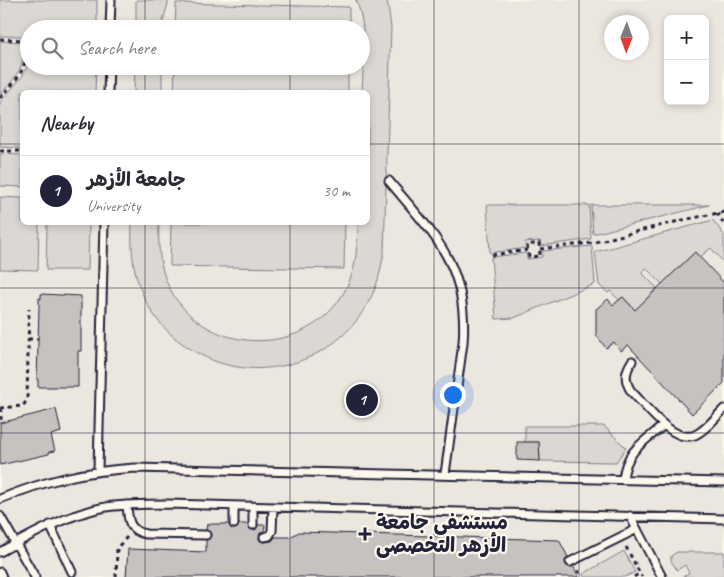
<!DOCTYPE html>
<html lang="en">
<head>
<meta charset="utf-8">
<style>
	body { margin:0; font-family:Caveat,"Playpen Sans Arabic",sans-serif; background:#f2f2f3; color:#2b2b33 }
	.controls { position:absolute; right:15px; top:15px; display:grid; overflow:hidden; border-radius:8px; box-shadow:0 2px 8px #0003 }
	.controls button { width:45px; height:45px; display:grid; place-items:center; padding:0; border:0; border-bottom:1px solid #e1e1e2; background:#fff; color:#2b2b33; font:25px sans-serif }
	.compass { position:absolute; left:604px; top:15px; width:45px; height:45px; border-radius:50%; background:#fff; box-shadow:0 2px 8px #0003; rotate:181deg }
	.you { position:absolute; left:452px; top:394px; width:18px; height:18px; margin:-12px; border:4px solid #fff; border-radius:50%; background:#1a73e8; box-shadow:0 0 0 8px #1a73e833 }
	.badge { display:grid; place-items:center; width:32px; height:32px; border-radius:50%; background:#22223b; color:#fff; font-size:16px; font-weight:700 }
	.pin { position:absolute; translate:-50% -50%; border:2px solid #fff; box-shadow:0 1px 5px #0006 }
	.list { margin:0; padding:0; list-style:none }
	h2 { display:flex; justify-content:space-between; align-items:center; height:65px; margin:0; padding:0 20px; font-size:21px }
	h2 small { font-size:16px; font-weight:400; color:#7c7c81 }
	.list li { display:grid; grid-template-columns:32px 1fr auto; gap:15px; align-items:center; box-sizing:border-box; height:70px; padding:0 20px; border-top:1px solid #e1e1e2 }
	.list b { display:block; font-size:19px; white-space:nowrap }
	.list p { margin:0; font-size:16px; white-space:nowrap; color:#7c7c81 }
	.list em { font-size:16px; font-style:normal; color:#7c7c81 }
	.icon { flex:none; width:28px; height:28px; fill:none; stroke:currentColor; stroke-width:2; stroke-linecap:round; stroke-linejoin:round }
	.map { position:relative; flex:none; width:724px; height:577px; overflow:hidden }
	.search { position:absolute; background:#fff; box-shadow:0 2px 8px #0003; left:20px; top:20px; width:350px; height:55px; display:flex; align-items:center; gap:12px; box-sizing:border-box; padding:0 18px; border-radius:28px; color:#7c7c81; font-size:19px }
	.panel { position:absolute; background:#fff; box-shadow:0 2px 8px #0003; left:20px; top:90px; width:350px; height:135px; border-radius:8px }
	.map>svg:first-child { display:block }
</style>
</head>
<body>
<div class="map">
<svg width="724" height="577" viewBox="0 0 724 577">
	<rect width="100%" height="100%" fill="#fbf7ec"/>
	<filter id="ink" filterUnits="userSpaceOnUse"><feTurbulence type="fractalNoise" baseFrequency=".02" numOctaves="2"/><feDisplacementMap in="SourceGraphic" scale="10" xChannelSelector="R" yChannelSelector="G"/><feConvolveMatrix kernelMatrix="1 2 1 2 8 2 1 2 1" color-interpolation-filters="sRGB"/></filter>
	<g filter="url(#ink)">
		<!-- built -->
		<path fill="#ebe7df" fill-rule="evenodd" d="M 0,0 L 724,0 L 724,577 L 0,577 ZM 668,19 L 705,19 L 705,101 L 668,101 ZM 612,22 L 642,22 L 642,52 L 612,52 ZM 29,29 L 361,29 L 361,66 L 29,66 ZM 22,92 L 368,92 L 368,222 L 22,222 Z"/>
		<!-- green -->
		<path fill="#dbd8d3" stroke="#7e7d87" d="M 0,0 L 97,0 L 97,29 L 29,29 L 29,36 L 0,36 Z
			M 136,0 L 169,0 L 163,21 L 163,29 L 136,29 Z
			M 356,0 L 387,0 L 391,27 L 384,251 C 381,269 378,285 369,301 C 337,364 254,388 194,351 C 171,338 152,318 142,293 C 132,270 131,247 132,223 L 159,223 C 158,246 159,268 170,289 C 208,360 317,358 349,282 C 357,263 357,243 358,223 L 368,222 L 368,92 L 362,92 C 363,62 368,29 356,0 Z
			M 176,3 L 349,7 L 349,29 L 175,29 Z
			M 0,41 L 25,42 C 24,68 17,76 0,95 Z
			M 29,63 L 29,66 L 96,66 L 95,92 L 22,92 L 22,148 L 0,147 L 0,102 L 22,77 Z
			M 135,66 L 162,66 L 162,92 L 134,92 Z
			M 175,66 L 348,66 L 348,92 L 174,92 Z
			M 0,154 L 22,155 L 22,187 L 0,186 Z
			M 0,197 L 22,198 L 22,222 L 39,223 L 38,270 L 0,269 Z
			M 487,205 L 589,205 L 591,239 L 541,246 L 540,241 L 525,242 L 526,248 L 490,253 Z
			M 591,205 L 709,205 L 593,234 Z
			M 713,220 L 724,235 L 724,263 L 711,248 L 700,257 L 695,252 L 662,284 L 646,268 L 642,273 L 657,288 L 635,310 L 623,297 L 619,300 L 610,291 L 608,293 L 599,285 L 595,252 Z
			M 47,223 L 89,223 L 88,270 L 46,270 Z
			M 171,223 L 345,223 L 344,269 L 170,266 Z
			M 592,246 L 595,284 L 514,318 L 496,319 L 491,257 L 526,253 L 527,259 L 542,257 L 542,251 Z
			M 525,426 L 604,426 L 626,448 L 616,462 L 540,461 L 539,442 L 525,442 Z
			M 624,551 L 635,572 L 625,577 L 584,577 L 583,574 Z
			M 677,552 L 724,552 L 724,577 L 682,577 L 689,573 L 685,565 L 677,570 L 671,561 L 671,556 Z"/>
		<!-- building -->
		<path fill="#c6c2c0" stroke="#22223b" d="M 695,252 L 724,283 L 724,383 L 692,414 L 628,345 L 621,351 L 614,342 L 606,348 L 596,335 L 596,309 L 608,299 L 613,305 L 623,297 L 635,310 Z
			M 41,294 L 81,296 L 81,351 L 78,351 L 78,387 L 38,387 L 38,380 L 37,380 L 39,307 L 39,298 L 41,299 Z
			M 56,409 L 61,432 L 51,435 L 55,451 L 49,452 L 49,454 L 0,465 L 0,423 Z
			M 517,442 L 539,442 L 540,461 L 517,460 Z
			M 207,524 L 229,524 L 230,527 L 234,529 L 237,528 L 239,524 L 248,524 L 249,528 L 253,530 L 256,529 L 258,525 L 265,525 L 264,531 L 260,533 L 259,538 L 260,541 L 265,542 L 272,541 L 275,537 L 290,537 L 299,532 L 559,540 L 568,557 L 565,561 L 566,565 L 569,567 L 573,566 L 579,577 L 126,577 L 128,549 L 206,552 L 206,540 L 211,536 L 210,532 L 206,530 Z"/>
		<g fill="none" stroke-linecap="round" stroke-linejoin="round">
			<defs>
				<path id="lane" d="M 110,29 L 111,0
					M 108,92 L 109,66
					M 389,181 C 434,235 469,266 463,343 L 445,474
					M 632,361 C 625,372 624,380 631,391 C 646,406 673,444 695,435 C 706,430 715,418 724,409
					M 98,470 L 104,222
					M 623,479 C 626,450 644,442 664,425
					M 0,499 C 46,480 86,471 135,468 L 724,482
					M 127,505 C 128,520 129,531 146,534 L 206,535
					M 0,516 L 35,577
					M 630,516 L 662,577
					M 234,524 L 234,506
					M 50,525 L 72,572
					M 253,525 L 253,507
					M 264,537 L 269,536 L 272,531 L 273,507
					M 0,552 C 34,533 68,514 106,507 C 126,504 148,504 168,504 L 724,519
					M 570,562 L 637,529
					M 0,572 L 2,577"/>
			</defs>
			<!-- lane casing -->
			<use href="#lane" stroke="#22223b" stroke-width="11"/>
			<!-- path -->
			<path stroke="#22223b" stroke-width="3" stroke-dasharray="4 4" stroke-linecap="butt" d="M 0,39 L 28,40
				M 0,98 C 20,76 26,71 28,40
				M 0,151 L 22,151
				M 717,213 L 724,224
				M 539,243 L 540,256 L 529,257 L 527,245 Z
				M 540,249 L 591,243 L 683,220 L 724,212
				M 492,255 L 528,250
				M 28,339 L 38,339
				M 0,408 L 23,406 L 27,400 L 29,308
				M 1,408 L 1,422
				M 626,547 L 642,577
				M 578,570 L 581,577
				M 116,577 L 117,548 L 127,537
				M 634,577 L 640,573"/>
			<!-- lane -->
			<use href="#lane" stroke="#fbf7ec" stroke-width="7"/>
		</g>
	</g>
	<!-- grid -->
	<path fill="none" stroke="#22223b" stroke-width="1" stroke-opacity="0.55" d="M 145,0 L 145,29M 290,0 L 290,29M 434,0 L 434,577M 579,0 L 579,577M 145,66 L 145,92M 290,66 L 290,92M 0,144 L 22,144M 368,144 L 724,144M 145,222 L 145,577M 290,222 L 290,577M 0,288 L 724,288M 0,433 L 724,433"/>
	<!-- markers -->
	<path fill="#22223b" stroke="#fbf7ec" stroke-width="2" d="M362.5 526.5h5v5h5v5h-5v5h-5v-5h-5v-5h5z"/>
	<g text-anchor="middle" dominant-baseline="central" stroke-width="4.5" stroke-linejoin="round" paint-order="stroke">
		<!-- poi labels -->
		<g font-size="20" font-weight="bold" fill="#22223b" stroke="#fbf7ec" text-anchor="start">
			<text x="376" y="522">مستشفى جامعة<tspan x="376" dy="23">الأزهر التخصصى</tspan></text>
		</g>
	</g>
</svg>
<div class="controls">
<button>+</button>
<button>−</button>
</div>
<svg class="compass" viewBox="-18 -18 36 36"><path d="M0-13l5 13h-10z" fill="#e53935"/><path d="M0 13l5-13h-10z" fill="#7c7c81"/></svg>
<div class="you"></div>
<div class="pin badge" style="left:362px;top:400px">1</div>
<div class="search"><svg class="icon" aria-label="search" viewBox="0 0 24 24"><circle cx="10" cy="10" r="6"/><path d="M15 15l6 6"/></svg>Search here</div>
<section class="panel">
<h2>Nearby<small></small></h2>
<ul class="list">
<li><span class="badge">1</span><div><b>جامعة الأزهر</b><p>University</p></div><em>30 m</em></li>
</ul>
</section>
</div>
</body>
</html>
